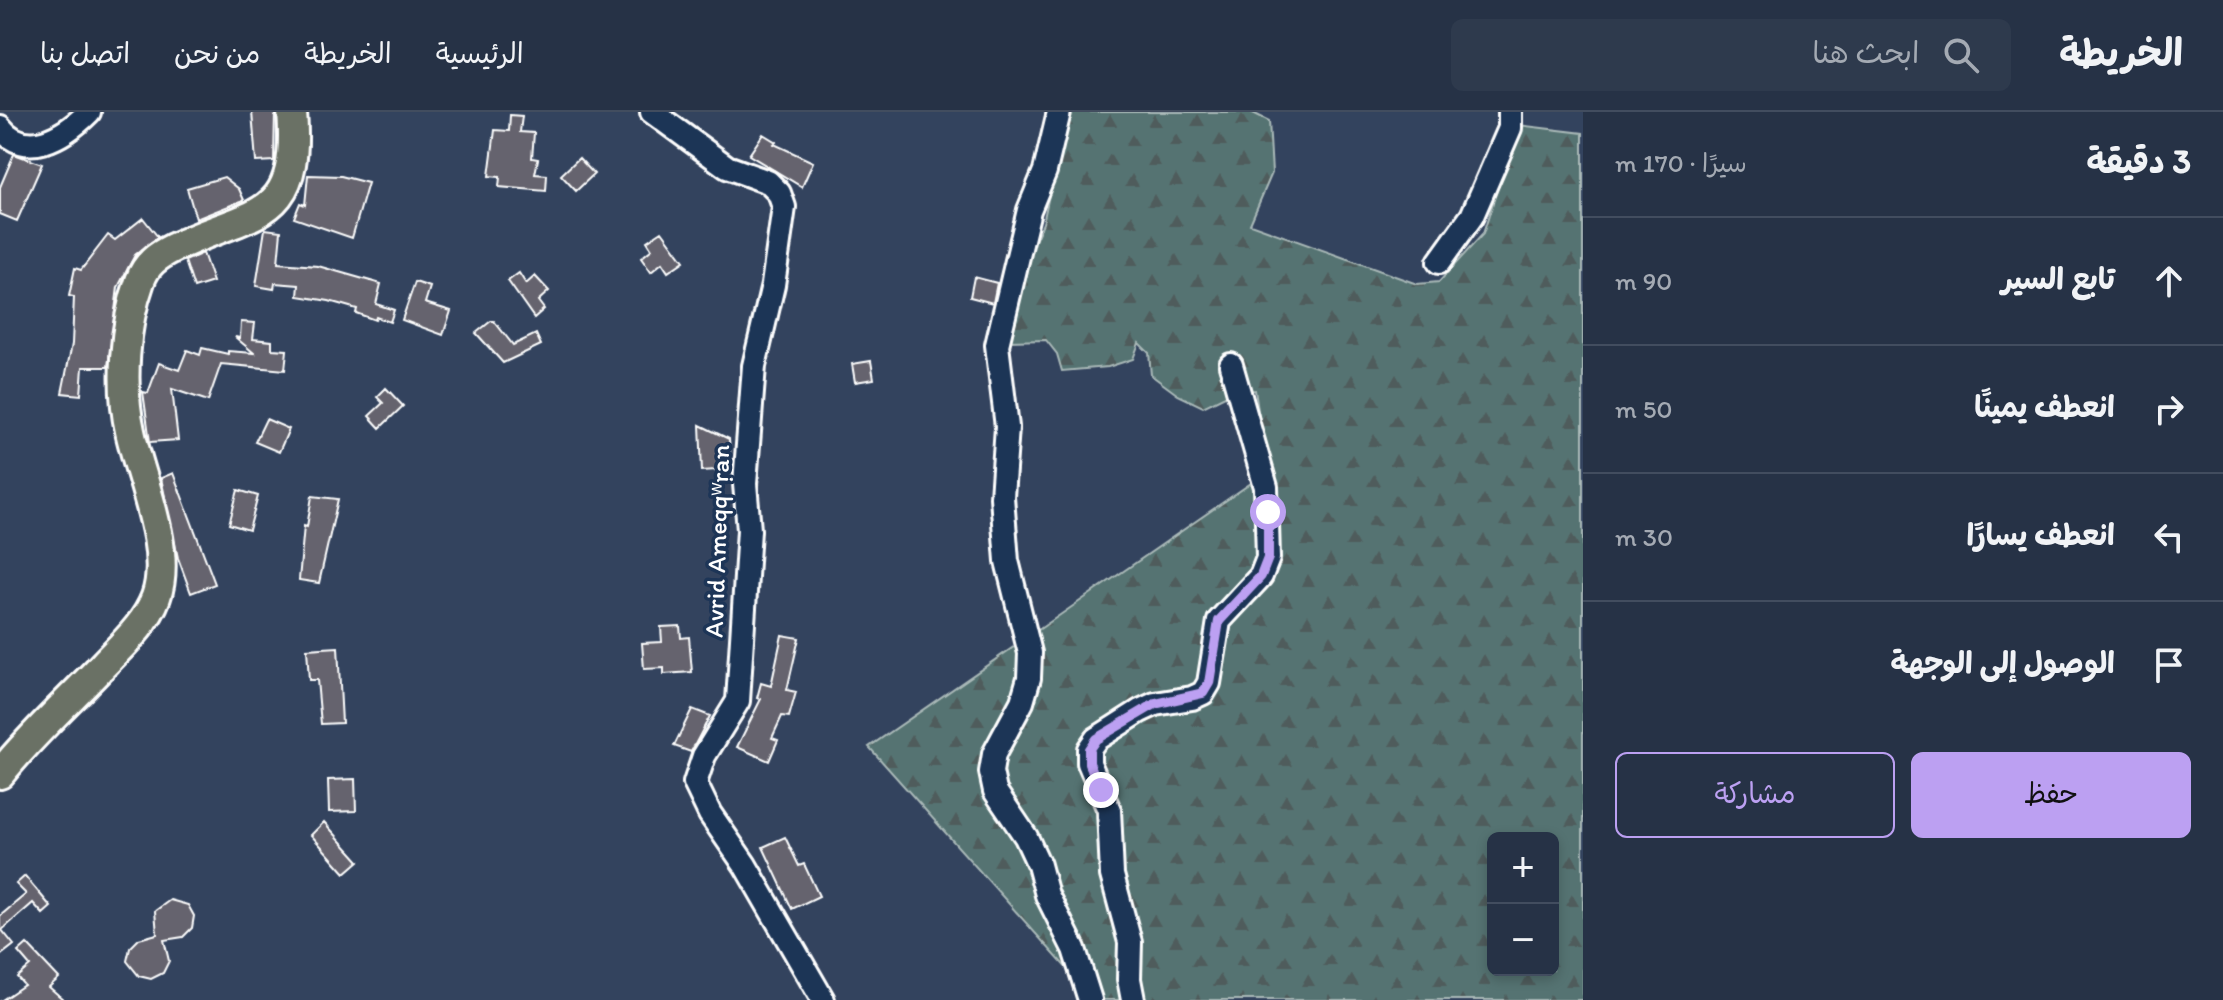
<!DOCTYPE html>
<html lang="ar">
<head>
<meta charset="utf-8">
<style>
	body { margin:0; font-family:Itim,"Playpen Sans Arabic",sans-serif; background:#2e3a4d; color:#f1f3f6; direction:rtl }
	.controls { position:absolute; right:24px; bottom:24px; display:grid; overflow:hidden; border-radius:12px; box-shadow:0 4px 12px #0003 }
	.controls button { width:72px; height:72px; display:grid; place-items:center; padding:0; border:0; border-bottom:2px solid #424d5f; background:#263246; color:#f1f3f6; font:40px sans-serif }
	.stop { position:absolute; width:24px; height:24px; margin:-18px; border:6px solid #bca0f2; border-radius:50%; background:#fff }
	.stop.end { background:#bca0f2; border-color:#fff; box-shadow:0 2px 8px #0008 }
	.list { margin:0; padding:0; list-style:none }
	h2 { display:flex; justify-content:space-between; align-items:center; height:104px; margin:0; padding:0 32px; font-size:34px }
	h2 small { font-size:26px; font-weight:400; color:#a4aab3 }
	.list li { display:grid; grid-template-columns:52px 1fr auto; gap:24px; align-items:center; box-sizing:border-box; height:128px; padding:0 32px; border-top:2px solid #424d5f }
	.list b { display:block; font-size:30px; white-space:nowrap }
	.list em { font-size:26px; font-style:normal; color:#a4aab3 }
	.actions { display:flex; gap:16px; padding:24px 32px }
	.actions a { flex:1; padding:18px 0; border:2px solid #bca0f2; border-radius:12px; text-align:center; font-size:28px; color:#bca0f2 }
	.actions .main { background:#bca0f2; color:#111 }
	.icon { flex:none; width:44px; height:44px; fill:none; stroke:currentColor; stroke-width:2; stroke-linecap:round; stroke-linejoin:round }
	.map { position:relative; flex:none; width:1583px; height:888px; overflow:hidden; direction:ltr }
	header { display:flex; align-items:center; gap:48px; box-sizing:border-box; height:112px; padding:0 40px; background:#263246; border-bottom:2px solid #424d5f }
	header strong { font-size:38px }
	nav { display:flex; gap:44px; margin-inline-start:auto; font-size:28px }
	.search { width:560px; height:72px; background:#2e3a4d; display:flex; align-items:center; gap:20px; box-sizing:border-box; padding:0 28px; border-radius:12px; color:#a4aab3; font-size:30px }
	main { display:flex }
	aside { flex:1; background:#263246 }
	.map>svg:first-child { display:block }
</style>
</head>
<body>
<header>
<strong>الخريطة</strong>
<div class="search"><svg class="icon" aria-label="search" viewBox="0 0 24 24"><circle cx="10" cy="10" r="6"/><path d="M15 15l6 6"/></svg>ابحث هنا</div>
<nav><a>الرئيسية</a><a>الخريطة</a><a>من نحن</a><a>اتصل بنا</a></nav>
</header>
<main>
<aside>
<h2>3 دقيقة<small>سيرًا · 170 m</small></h2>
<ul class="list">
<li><svg class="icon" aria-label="ahead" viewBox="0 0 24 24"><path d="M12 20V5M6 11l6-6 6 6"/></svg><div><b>تابع السير</b></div><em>90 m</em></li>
<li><svg class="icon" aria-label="right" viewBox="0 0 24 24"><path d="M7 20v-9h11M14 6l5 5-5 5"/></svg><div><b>انعطف يمينًا</b></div><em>50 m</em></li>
<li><svg class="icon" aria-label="left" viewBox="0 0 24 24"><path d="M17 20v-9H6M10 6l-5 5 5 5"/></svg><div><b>انعطف يسارًا</b></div><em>30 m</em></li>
<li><svg class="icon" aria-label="arrive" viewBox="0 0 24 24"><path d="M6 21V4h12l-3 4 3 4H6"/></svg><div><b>الوصول إلى الوجهة</b></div></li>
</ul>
<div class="actions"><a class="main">حفظ</a><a>مشاركة</a></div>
</aside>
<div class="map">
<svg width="1583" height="888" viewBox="0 0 1583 888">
	<defs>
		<pattern id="forest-firs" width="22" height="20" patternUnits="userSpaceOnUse" patternTransform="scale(2)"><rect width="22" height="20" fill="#547372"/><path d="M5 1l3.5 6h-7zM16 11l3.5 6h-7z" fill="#4f5c5b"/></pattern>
	</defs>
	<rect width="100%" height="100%" fill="#33435e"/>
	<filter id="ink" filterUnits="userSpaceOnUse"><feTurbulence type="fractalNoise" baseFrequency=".0125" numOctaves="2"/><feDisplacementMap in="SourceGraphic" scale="16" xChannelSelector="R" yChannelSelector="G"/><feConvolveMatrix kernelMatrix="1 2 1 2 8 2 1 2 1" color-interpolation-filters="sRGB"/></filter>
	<g filter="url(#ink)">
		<!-- forest -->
		<path fill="url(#forest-firs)" stroke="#aab9b8" stroke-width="2" fill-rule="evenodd" d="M 1067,0 L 1251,0 L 1269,9 L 1272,61 L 1250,112 L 1417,172 L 1439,170 L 1483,122 L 1518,13 L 1583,21 L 1583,888 L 1095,888 L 869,635 L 1267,360 L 1255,278 L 1231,281 L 1203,295 L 1178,283 L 1151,263 L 1149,241 L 1139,231 L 1133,247 L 1108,255 L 1062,259 L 1057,242 L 1046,228 L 1009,229 L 1019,164 L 1043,111 ZM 1493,726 L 1553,726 L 1553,858 L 1493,858 Z"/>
		<!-- building -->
		<path fill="#65646e" stroke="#fff" stroke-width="2" d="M 252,0 L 275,0 L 274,49 L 256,50 Z
			M 510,3 L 522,4 L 520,20 L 534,21 L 532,46 L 538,47 L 535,62 L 547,63 L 546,79 L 499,75 L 500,65 L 489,64 L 495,18 L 509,19 Z
			M 763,22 L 776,30 L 774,32 L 813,50 L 802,75 L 749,43 Z
			M 14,42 L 42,52 L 17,109 L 0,102 L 0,75 Z
			M 579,46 L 594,62 L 576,79 L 561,63 Z
			M 308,63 L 341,64 L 368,71 L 352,126 L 294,106 L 300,91 L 305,93 Z
			M 224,65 L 239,77 L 244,88 L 196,107 L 187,76 Z
			M 143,106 L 158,125 L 135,143 L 118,175 L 108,255 L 83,255 L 81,283 L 62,281 L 72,232 L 74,185 L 69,184 L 75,156 L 81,158 L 108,123 L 115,128 Z
			M 265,117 L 281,119 L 278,151 L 318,154 L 381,172 L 376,192 L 394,198 L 390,210 L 376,205 L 375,208 L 356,201 L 357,197 L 329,189 L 298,184 L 299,173 L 275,171 L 274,177 L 256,174 Z
			M 662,119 L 684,149 L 668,160 L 662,151 L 651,160 L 641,146 L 652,137 L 647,129 Z
			M 203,141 L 213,170 L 194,176 L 185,149 Z
			M 519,161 L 526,172 L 535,164 L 549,179 L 538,189 L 544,197 L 534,206 L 508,169 Z
			M 974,165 L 997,171 L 993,191 L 970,185 Z
			M 415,170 L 430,175 L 425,191 L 451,199 L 443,223 L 402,208 Z
			M 491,209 L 494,209 L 513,233 L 536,222 L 541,233 L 503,251 L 476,221 Z
			M 241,210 L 255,211 L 253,227 L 272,229 L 272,237 L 287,238 L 285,258 L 221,252 L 208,289 L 172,277 L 178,328 L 150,330 L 143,280 L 148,281 L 159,251 L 179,258 L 187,238 L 200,243 L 202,236 L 228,242 L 228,239 L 254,241 L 235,225 L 240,226 Z
			M 871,249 L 874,267 L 855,270 L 852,252 Z
			M 386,276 L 403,294 L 380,316 L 369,304 L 383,291 L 377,285 Z
			M 266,307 L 289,317 L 279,340 L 255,330 Z
			M 700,313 L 729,327 L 731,357 L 702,359 Z
			M 173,361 L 215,472 L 191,481 L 178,446 L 161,366 Z
			M 238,378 L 258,384 L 249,418 L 229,412 Z
			M 312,384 L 338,387 L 319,471 L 299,468 L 304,414 L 307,415 Z
			M 680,514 L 681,526 L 689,525 L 692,560 L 664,562 L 664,556 L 644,557 L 642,531 L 662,530 L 661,515 Z
			M 782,523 L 799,526 L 787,578 L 796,580 L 789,605 L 782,604 L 772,626 L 778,628 L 769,649 L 737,635 L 761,587 L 757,586 L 761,571 L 771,574 Z
			M 338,535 L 342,611 L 321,612 L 317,568 L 309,568 L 307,537 Z
			M 692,597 L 710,604 L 691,640 L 674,634 Z
			M 355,667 L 356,699 L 329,700 L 328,668 Z
			M 324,710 L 359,749 L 345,761 L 311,723 Z
			M 785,725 L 799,754 L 804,752 L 819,784 L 792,797 L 763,735 Z
			M 25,764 L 51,795 L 43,802 L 33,791 L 2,818 L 14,833 L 0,844 L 0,804 L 26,782 L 16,772 Z
			M 170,788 L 188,793 L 194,804 L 192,816 L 183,825 L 164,828 L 169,849 L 163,861 L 151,867 L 139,864 L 127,849 L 130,836 L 139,827 L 157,822 L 155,799 Z
			M 27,832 L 59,866 L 49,875 L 64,888 L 2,888 L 24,873 L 17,865 L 30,854 L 18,840 Z"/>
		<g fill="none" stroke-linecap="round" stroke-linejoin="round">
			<defs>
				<path id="minor" d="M 652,0 L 727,55 L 768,70 L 779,81 L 784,95 L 773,173 L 754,254 L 745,372 L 749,418 L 738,589 L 704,644 L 695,671 L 710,702 L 745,753 L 823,888
					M 1059,0 L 1045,59 L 1029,98 L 997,233 L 1007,315 L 1002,385 L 1007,449 L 1030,541 L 1029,566 L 1022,590 L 994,642 L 991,660 L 995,679 L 1026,725 L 1039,753 L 1047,783 L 1074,837 L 1090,888
					M 0,15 C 26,49 65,24 89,0
					M 1439,150 L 1472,104 L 1510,16 L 1510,0
					M 1133,888 L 1129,867 L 1130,830 L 1112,763 L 1109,698 L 1089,651 L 1089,637 L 1096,627 L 1140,599 L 1155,592 L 1192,586 L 1203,581 L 1209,571 L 1219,509 L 1261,464 L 1268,446 L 1266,375 L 1231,253"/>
				<path id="major" d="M 0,662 C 31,623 70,588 104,552 C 123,532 146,512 156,485 C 173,438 140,367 130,319 C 120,274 124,213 140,169 C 146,152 157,144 173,136 C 253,97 301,112 292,0"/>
			</defs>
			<!-- minor casing -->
			<use href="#minor" stroke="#fff" stroke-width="28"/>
			<!-- major casing -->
			<use href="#major" stroke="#fff" stroke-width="34"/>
			<!-- minor -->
			<use href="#minor" stroke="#1d3557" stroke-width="22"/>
			<!-- major -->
			<use href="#major" stroke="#6a7165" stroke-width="28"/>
		</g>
	</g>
	<g fill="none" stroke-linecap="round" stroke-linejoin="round" filter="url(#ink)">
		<!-- route -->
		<path stroke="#bca0f2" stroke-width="10" d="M 1101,678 L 1089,651 L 1089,637 L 1096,627 L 1155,592 L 1203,581 L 1209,571 L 1219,509 L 1261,464 L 1268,446 L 1268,400"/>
	</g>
	<g text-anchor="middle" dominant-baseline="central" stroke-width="7" stroke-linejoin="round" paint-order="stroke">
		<!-- street labels -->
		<g font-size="26" fill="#fff" stroke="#1d3557">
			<text transform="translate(717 429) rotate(-88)">Avrid Ameqqʷṛan</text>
		</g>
	</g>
</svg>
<div class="controls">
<button>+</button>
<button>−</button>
</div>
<div class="stop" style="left:1268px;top:400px"></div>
<div class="stop end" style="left:1101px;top:678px"></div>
</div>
</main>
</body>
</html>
